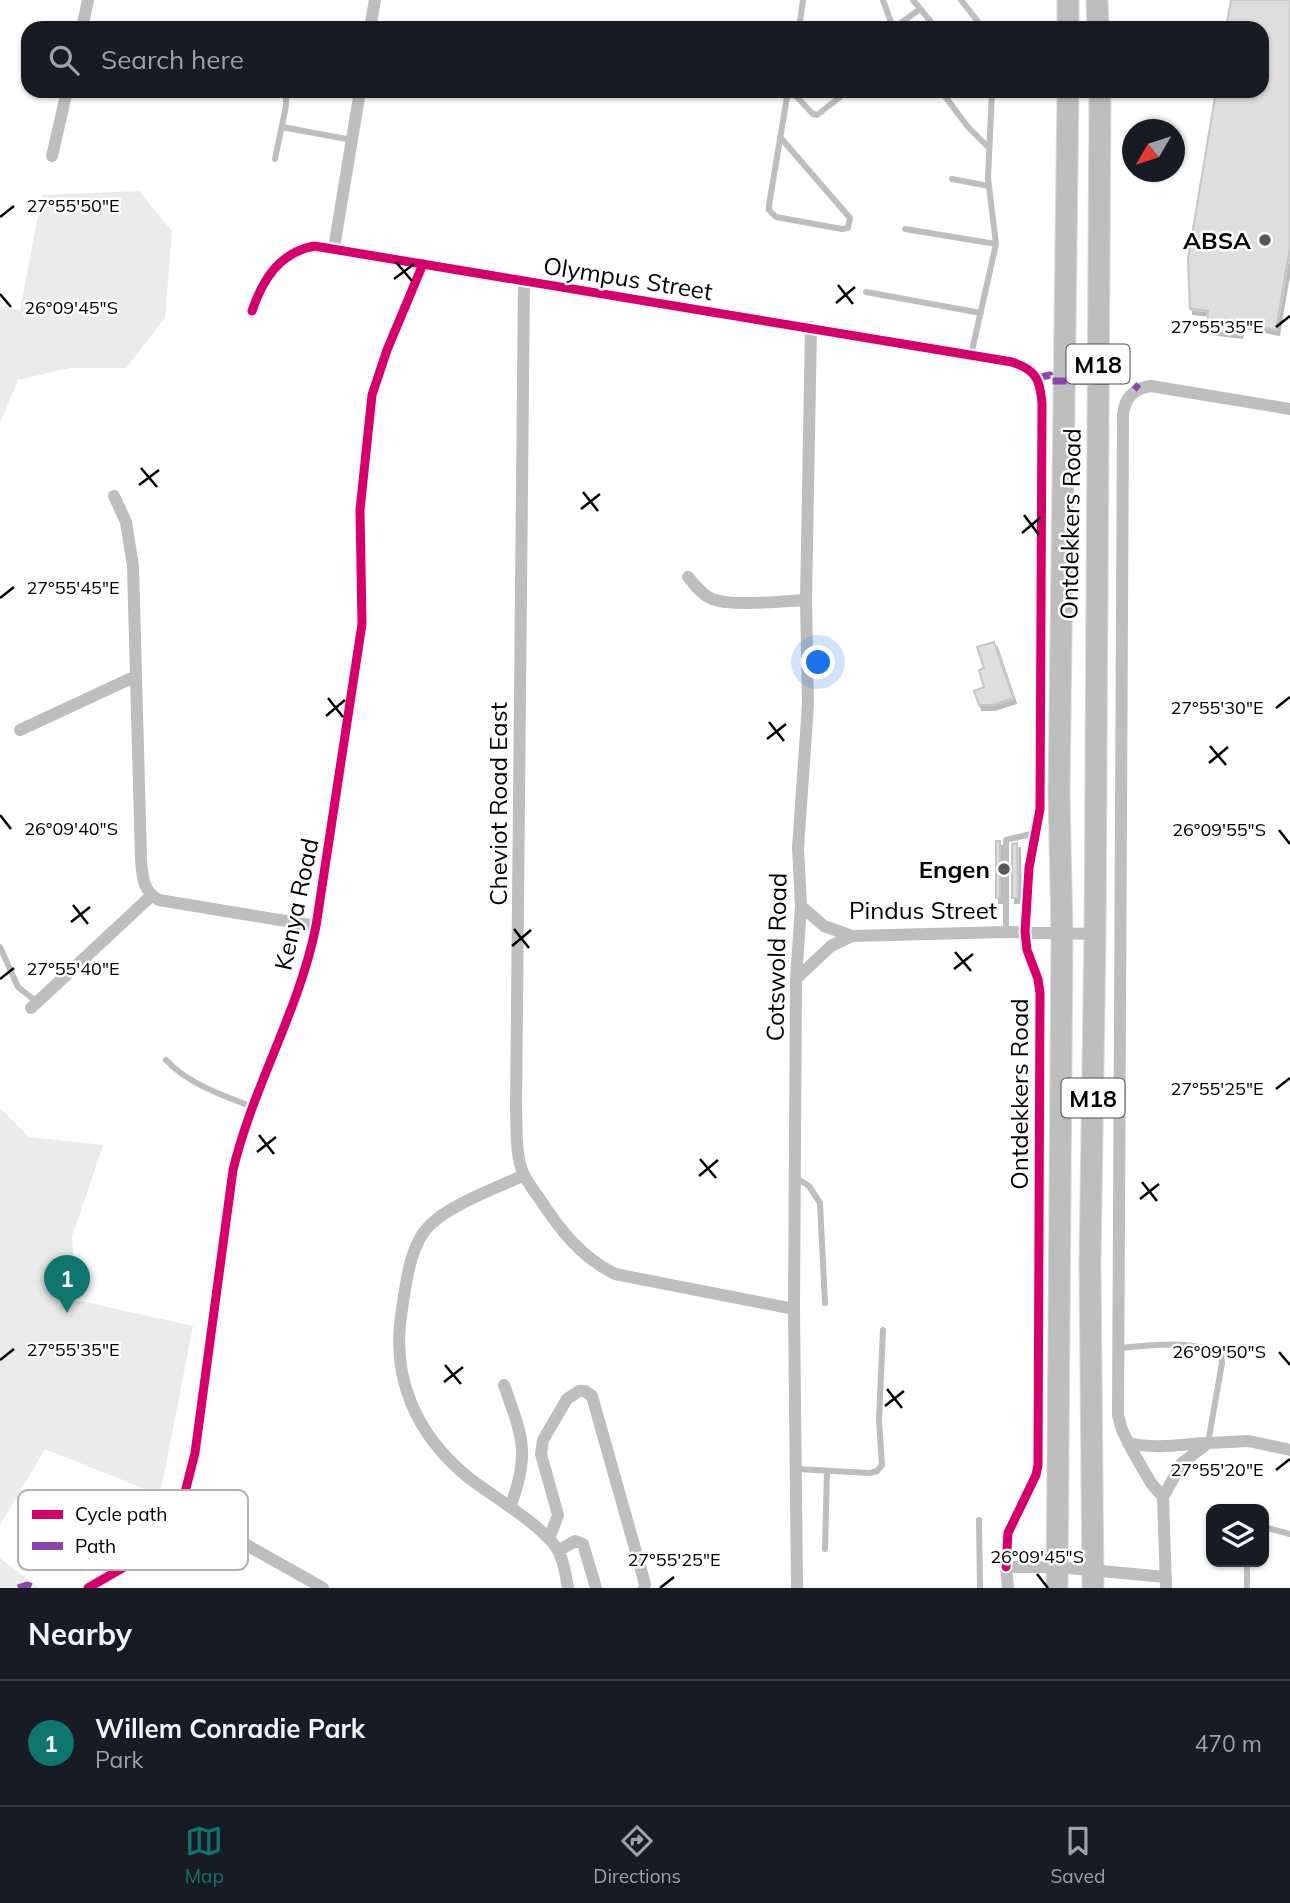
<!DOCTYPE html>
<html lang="en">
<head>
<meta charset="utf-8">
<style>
	body { margin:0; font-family:Mulish,sans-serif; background:#242831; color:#f1f3f6 }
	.controls { position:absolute; right:21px; bottom:21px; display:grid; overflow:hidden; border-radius:14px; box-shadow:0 2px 5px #0004 }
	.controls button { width:63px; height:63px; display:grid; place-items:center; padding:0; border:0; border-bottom:2px solid #363941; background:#171b24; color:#f1f3f6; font:35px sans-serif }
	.compass { position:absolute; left:1122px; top:119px; width:63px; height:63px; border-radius:50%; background:#171b24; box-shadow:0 2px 5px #0004; rotate:231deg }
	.you { position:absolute; left:819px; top:663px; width:24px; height:24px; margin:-18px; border:5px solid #fff; border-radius:50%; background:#1a73e8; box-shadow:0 0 0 10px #1a73e833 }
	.badge { display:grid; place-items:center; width:46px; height:46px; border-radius:50%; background:#0f766e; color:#fff; font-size:23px; font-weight:700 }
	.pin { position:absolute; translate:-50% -58px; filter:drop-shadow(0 2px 4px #0008) }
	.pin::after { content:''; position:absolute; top:37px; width:24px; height:21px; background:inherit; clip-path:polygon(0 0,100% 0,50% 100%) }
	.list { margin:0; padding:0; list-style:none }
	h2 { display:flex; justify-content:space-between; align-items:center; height:91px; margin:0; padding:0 28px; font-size:30px }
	h2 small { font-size:23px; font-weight:400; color:#9ea1a6 }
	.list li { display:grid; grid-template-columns:46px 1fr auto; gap:21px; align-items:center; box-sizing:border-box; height:126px; padding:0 28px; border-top:2px solid #363941 }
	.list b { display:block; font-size:26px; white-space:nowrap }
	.list p { margin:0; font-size:23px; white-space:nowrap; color:#9ea1a6 }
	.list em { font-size:23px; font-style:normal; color:#9ea1a6 }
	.icon { flex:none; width:38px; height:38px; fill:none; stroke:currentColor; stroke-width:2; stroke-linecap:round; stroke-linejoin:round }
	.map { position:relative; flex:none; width:1290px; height:1588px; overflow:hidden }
	.search { position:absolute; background:#171b24; box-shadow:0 2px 5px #0004; left:21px; right:21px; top:21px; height:77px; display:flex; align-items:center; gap:18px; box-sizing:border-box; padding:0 24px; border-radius:21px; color:#9ea1a6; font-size:26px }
	.sheet { height:217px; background:#171b24 }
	nav { display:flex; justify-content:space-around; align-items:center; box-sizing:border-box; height:98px; border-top:2px solid #363941; background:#171b24; font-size:19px; color:#9ea1a6 }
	nav a { display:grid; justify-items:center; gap:4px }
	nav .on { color:#0f766e }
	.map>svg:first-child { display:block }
</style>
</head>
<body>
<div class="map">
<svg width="1290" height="1588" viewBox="0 0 1290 1588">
	<defs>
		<filter id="shadow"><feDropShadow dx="3" dy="5" stdDeviation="0" flood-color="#0004"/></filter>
	</defs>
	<rect width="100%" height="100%" fill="#fff"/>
	<!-- green -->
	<path fill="#ebebeb" d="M 139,191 L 172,231 L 165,318 L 126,368 L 70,368 L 18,380 L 0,423 L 0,306 L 20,310 L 42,195 Z
		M 0,1108 L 29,1137 L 103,1145 L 72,1237 L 76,1300 L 193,1326 L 160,1495 L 45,1449 L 0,1525 Z
		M 0,1558 L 39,1588 L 0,1588 Z"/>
	<!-- building -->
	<path fill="#dedede" stroke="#c6c6c6" stroke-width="2" filter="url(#shadow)" d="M 1231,0 L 1290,0 L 1290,247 L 1276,330 L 1243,323 L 1239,333 L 1207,329 L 1208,311 L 1190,309 L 1188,259 L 1216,91 L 1262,91 L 1262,28 L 1226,28 Z
		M 994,642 L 1013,698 L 992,705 L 979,705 L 974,691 L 984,687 L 979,670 L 984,668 L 977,647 Z
		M 996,841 L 1000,841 L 1000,898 L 996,898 Z
		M 1017,843 L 1018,898 L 1012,898 L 1012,844 Z"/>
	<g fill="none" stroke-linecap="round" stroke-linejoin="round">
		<defs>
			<path id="primary" d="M 1097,0 L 1098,28
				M 1068,28 L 1068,0
				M 1057,1588 L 1062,933 L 1059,794 L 1068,91
				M 1093,1588 L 1090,1263 L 1095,934 L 1100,91"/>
		</defs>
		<!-- primary casing -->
		<use href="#primary" stroke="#dbdbdb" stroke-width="23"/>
		<!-- service -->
		<path stroke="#bebebe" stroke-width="6" d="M 883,0 L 893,28
			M 913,0 L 936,28
			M 961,0 L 983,28
			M 799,28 L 803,0
			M 894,28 L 920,9
			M 791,91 L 813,114 L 817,115 L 848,91
			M 941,91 L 968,127 L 989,148
			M 282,127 L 352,140
			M 780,137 L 850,218 L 848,228 L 842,229 L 776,217 L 769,210 L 769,205 L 788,91
			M 275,159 L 286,106 L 286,91
			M 952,179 L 989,186
			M 905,229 L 996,244
			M 866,292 L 981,313
			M 971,355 L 996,244 L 988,178 L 992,91
			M 1006,932 L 1006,840 L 1035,833
			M 0,947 L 18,987 L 37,1002
			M 166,1060 C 188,1084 224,1096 253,1107
			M 795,1177 L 809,1186 L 820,1203 L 825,1303
			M 1120,1348 C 1148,1346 1197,1338 1221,1356 L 1222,1363 L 1208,1443
			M 796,1469 L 870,1473 L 877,1471 L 882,1465 L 879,1420 L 883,1330
			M 979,1520 L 980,1588
			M 1264,1527 L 1290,1534
			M 825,1549 L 827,1471
			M 1247,1588 L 1247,1562"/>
		<!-- minor -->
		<path stroke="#bebebe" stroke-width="12" d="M 82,28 L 88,0
			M 370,28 L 375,0
			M 52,156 L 67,91
			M 334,248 L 360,91
			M 524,281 L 516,1110 C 517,1131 515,1155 524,1175 C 528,1183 534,1191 539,1198 C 560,1230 581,1257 615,1274 L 794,1309
			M 252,311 C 263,279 279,253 314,246 L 1012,362 C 1036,370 1040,379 1042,403 L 1040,809 L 1029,868 L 1025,932 L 1027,950 L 1038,979 L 1040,993 L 1038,1465 L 1036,1475 L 1008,1533 L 1006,1567
			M 114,496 L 126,522 L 133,566 L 141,859 C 142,876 143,892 159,900 L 316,926
			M 688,577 C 695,585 702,595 712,599 C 733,607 782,601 806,600
			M 20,730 L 136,676
			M 801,906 L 824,926 L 852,936 L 1006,932 L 1095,934
			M 796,979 L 831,946 L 852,936
			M 31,1008 L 151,896
			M 524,1175 C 497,1188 451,1204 430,1225 C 410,1244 406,1283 402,1309 C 390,1377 416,1435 469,1478 C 492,1496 546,1527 559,1552 C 564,1563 566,1576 568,1588
			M 504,1385 C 522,1436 531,1453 510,1507
			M 1128,1443 C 1154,1449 1178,1445 1204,1443
			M 1163,1497 L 1182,1463 L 1208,1443 L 1249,1441 L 1290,1450
			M 181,1508 L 323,1588
			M 549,1539 L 558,1515 L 541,1454 L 543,1440 L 567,1399 L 579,1391 L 585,1391 L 592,1396 L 645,1584 L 644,1588
			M 558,1551 L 575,1541 L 583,1544 L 596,1588
			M 88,1588 L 131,1563 L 157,1541 L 181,1508 L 195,1453 L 233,1170 C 253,1086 299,1011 316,926 L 362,624 L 360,510 L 372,395 L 387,350 L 423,264
			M 797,1588 L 794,1309 L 796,979 L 801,906 L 798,848 L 808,704 L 806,600 L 811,327
			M 1008,1588 L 1006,1567 L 1057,1567 L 1166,1577
			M 1166,1588 L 1163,1497 L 1151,1483 L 1133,1452 L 1122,1430 L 1118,1415 L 1123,414 C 1125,398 1134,388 1151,386 L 1290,409"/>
		<!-- primary -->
		<use href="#primary" stroke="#bebebe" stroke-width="21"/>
		<!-- quiet -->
		<path stroke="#8e44ad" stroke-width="7" stroke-dasharray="14 7" stroke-linecap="butt" d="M 1037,378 L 1050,375 L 1051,381 L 1115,381 C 1125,374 1131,382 1139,389
			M 18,1588 L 27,1585 L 35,1588"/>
		<defs>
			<path id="cycleway" d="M 252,311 C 263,279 279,253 314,246 L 1012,362 C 1036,370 1040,379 1042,403 L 1040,809 L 1029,868 L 1025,932 L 1027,950 L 1038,979 L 1040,993 L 1038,1465 L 1036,1475 L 1008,1533 L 1006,1567
				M 88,1588 L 131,1563 L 157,1541 L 181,1508 L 195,1453 L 233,1170 C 253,1086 299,1011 316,926 L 362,624 L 360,510 L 372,395 L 387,350 L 423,264"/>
		</defs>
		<!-- cycleway casing -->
		<use href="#cycleway" stroke="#fff" stroke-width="13"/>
		<!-- cycleway -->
		<use href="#cycleway" stroke="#d6006c" stroke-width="9"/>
	</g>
	<!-- ticks -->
	<path fill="none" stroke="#000" stroke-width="2.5" d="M 0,217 L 14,206M 396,262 L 412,281M 394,279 L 414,264M 838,285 L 853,304M 0,294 L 11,307M 836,303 L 855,287M 1276,327 L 1290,316M 141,468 L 157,487M 139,485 L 159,470M 583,492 L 598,511M 581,509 L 600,494M 1024,515 L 1039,535M 1022,533 L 1041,517M 0,598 L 14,587M 328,698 L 343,717M 1276,708 L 1290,697M 326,716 L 345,700M 769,722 L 784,741M 767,739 L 786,724M 1210,746 L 1226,765M 1209,763 L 1228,747M 0,815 L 11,829M 1279,830 L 1290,844M 73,905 L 88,924M 71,922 L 90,907M 514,929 L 529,948M 512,946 L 531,930M 955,952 L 971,971M 954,969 L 973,954M 0,979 L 14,968M 1276,1089 L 1290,1078M 259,1135 L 274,1154M 257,1152 L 276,1137M 700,1159 L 716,1178M 699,1176 L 718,1160M 1142,1182 L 1157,1201M 1140,1199 L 1159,1184M 1279,1352 L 1290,1365M 0,1360 L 14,1349M 445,1365 L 461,1384M 444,1382 L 463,1367M 887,1389 L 902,1408M 885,1406 L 904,1391M 1276,1470 L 1290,1459M 1037,1574 L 1048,1588M 660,1588 L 674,1577"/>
	<!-- markers -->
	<g fill="#595959" stroke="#fff" stroke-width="2.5">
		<circle cx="1265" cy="240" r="7"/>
		<circle cx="1004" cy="869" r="7"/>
	</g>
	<g text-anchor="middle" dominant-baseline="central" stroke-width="5" stroke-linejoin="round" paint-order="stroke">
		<!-- shield labels -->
		<g fill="#fff" stroke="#4c4c4c" stroke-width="2">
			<rect x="1066.5" y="344.5" width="63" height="39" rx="5"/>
			<rect x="1061.5" y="1078.5" width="63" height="39" rx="5"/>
		</g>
		<g font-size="23" font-weight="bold" fill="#000">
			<text x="1098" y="364">M18</text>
			<text x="1093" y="1098">M18</text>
		</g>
		<!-- poi labels -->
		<g font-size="24" font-weight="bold" fill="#000" stroke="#fff" text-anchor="end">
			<text x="1251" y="240">ABSA</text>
			<text x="990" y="869">Engen</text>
		</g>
		<!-- street labels -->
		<g font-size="24" fill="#000" stroke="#fff">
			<text transform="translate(628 278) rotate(9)">Olympus Street</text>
			<text transform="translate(1070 524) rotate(-89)">Ontdekkers Road</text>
			<text transform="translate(498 804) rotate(-90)">Cheviot Road East</text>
			<text transform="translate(296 904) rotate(-78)">Kenya Road</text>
			<text x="923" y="910">Pindus Street</text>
			<text transform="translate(776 957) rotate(-89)">Cotswold Road</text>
			<text transform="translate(1019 1094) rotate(-90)">Ontdekkers Road</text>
		</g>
	</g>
	<!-- legend -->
	<rect x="18" y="1490" width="230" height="80" rx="10" fill="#fff" stroke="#b2b2b2" stroke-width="2"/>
	<rect x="32" y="1510" width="31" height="9" fill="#d6006c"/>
	<rect x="32" y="1542" width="31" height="8" fill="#8e44ad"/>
	<g font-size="19" fill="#000">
		<text x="75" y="1521">Cycle path</text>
		<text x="75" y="1553">Path</text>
	</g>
	<g font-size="18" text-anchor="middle" fill="#000" stroke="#fff" stroke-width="5" stroke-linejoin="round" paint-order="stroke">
		<text x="73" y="212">27°55'50"E</text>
		<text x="71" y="314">26°09'45"S</text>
		<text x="1217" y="333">27°55'35"E</text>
		<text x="73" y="594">27°55'45"E</text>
		<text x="1217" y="714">27°55'30"E</text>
		<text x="71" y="835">26°09'40"S</text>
		<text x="1219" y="836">26°09'55"S</text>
		<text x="73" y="975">27°55'40"E</text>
		<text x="1217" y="1095">27°55'25"E</text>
		<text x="73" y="1356">27°55'35"E</text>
		<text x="1219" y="1358">26°09'50"S</text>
		<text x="1217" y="1476">27°55'20"E</text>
		<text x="1037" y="1563">26°09'45"S</text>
		<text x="674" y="1566">27°55'25"E</text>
	</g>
</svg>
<div class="controls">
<button><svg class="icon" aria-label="layers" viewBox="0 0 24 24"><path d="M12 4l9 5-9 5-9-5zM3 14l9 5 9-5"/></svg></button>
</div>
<svg class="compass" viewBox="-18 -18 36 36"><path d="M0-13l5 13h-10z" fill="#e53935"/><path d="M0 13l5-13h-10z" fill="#9ea1a6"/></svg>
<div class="you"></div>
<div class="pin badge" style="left:67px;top:1313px">1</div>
<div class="search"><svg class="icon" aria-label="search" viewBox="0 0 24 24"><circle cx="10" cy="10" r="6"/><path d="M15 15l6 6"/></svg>Search here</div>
</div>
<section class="sheet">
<h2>Nearby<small></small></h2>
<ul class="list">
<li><span class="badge">1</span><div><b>Willem Conradie Park</b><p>Park</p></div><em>470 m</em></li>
</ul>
</section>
<nav>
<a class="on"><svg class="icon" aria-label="map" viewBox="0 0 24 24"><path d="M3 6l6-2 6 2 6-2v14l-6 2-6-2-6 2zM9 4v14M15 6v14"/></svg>Map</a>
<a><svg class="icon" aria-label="directions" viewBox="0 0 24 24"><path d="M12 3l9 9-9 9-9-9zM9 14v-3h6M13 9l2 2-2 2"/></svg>Directions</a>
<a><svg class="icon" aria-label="saved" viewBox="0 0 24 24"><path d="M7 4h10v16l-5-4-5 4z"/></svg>Saved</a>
</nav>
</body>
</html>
